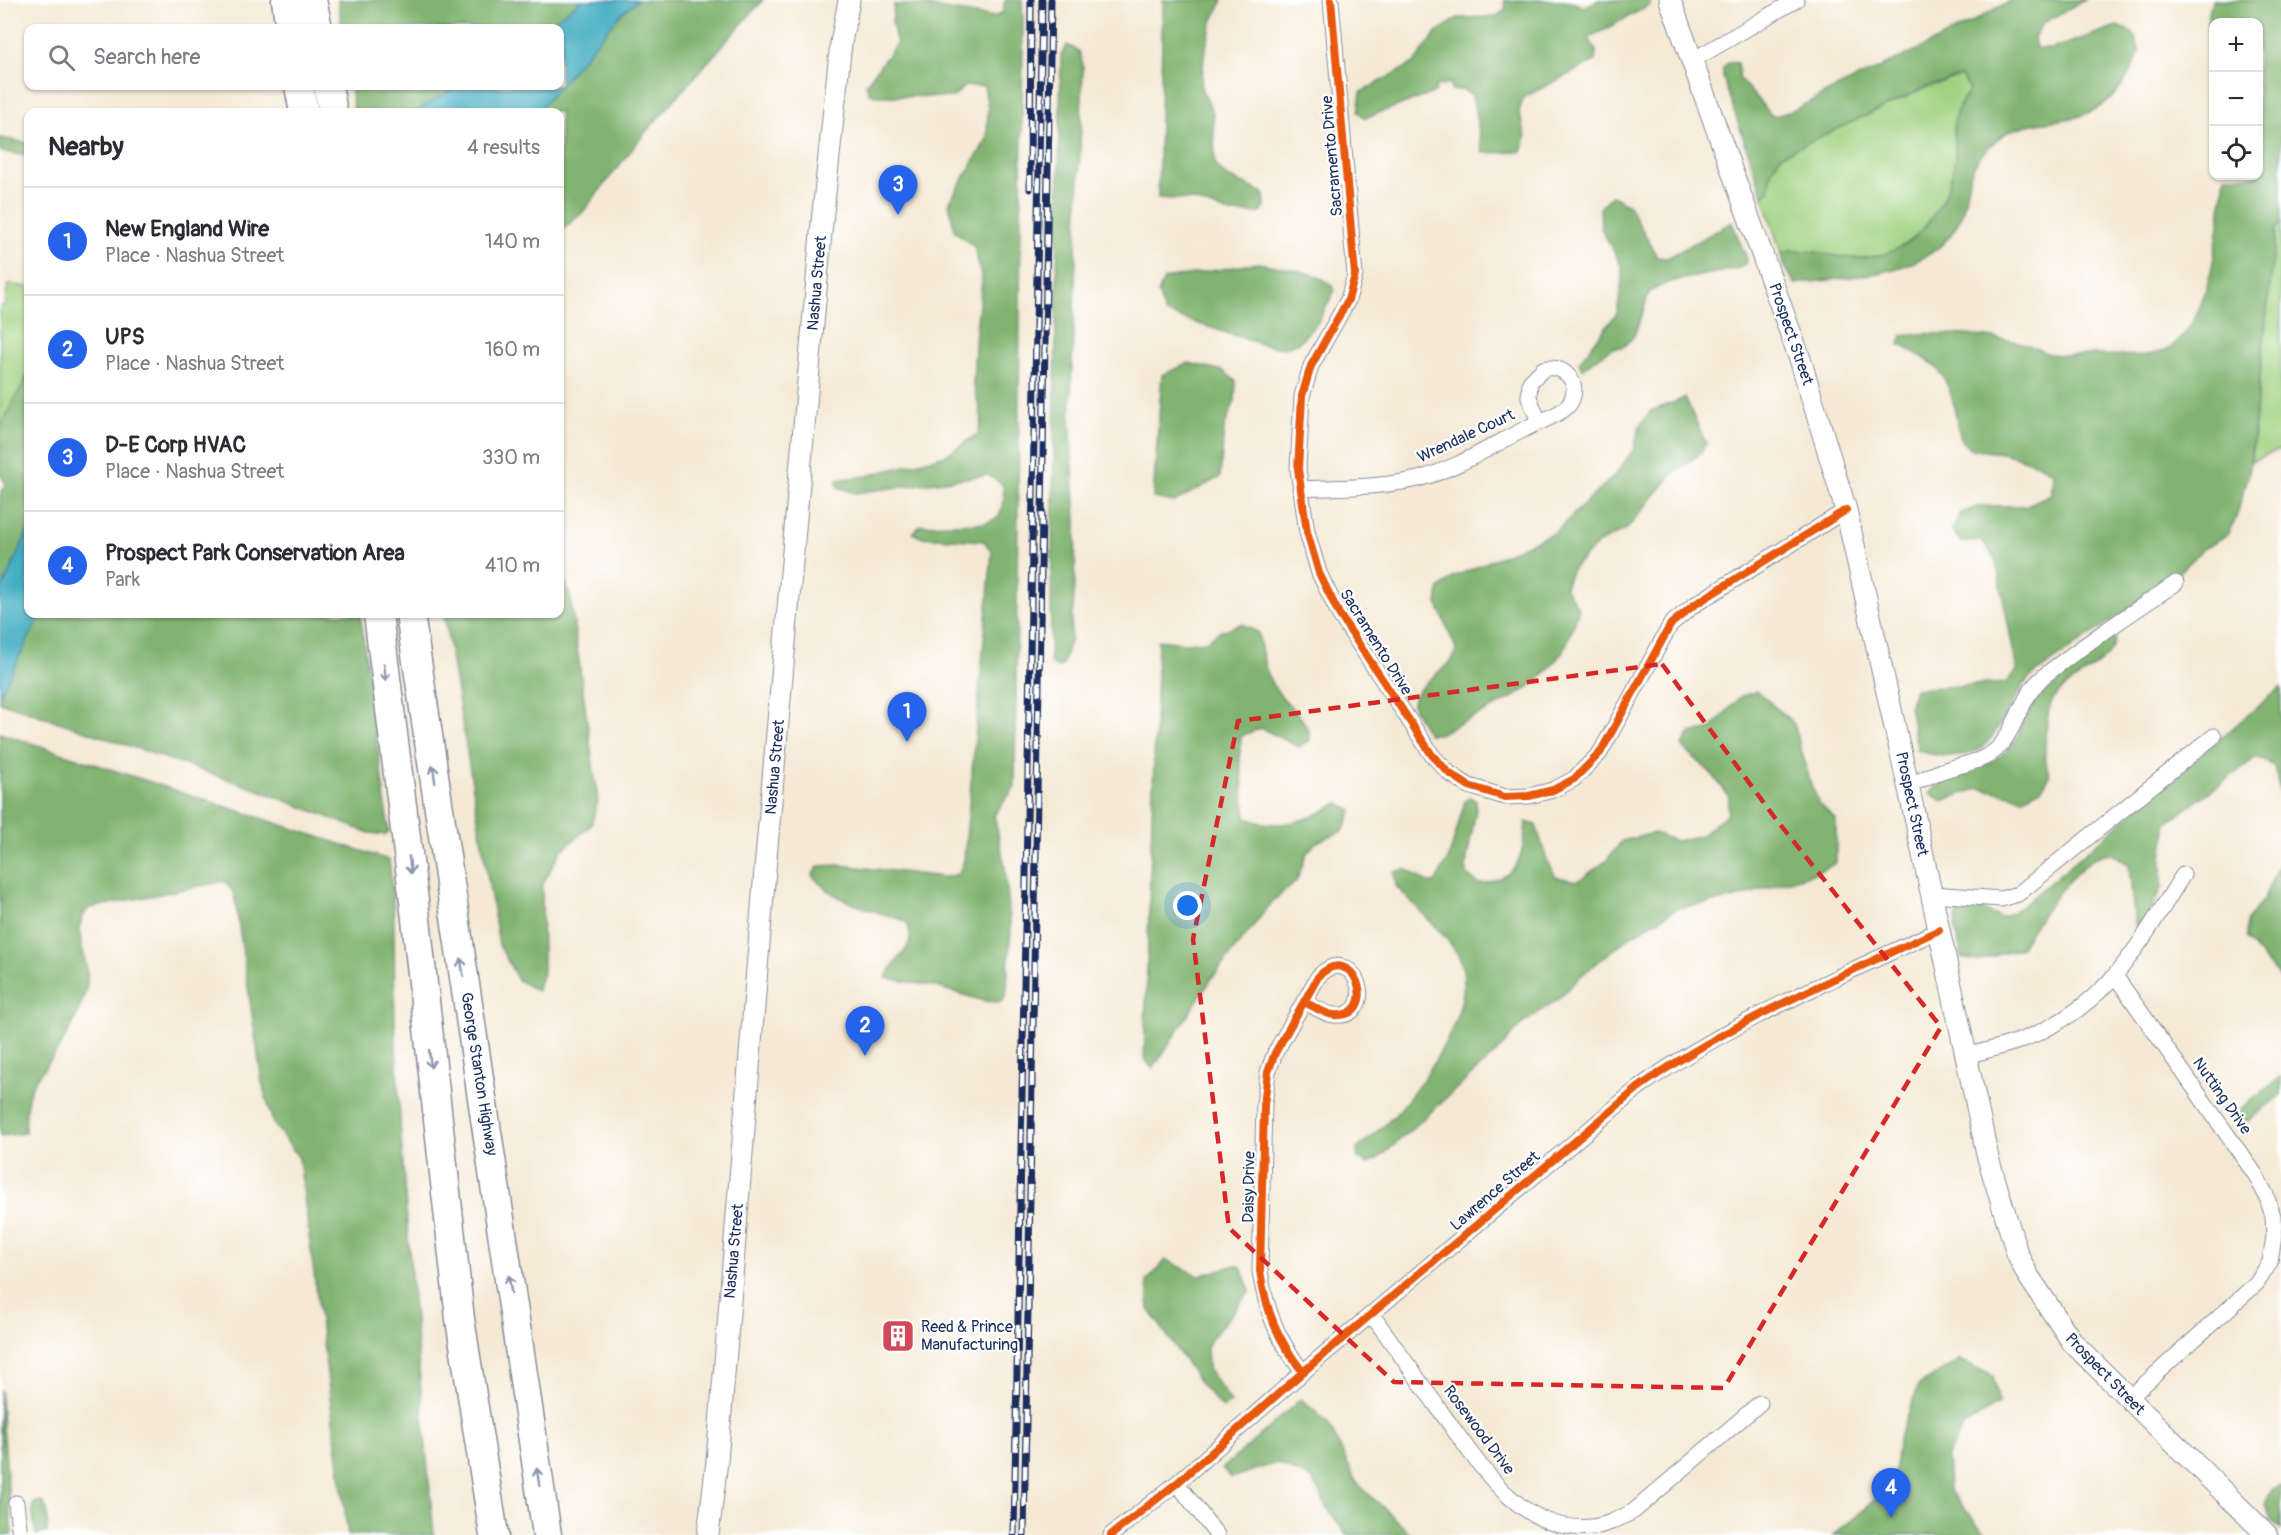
<!DOCTYPE html>
<html lang="en">
<head>
<meta charset="utf-8">
<style>
	body { margin:0; font-family:Pangolin,sans-serif; background:#f7f7f7; color:#2b2b33 }
	.controls { position:absolute; right:18px; top:18px; display:grid; overflow:hidden; border-radius:12px; box-shadow:0 2px 4px #0004 }
	.controls button { width:54px; height:54px; display:grid; place-items:center; padding:0; border:0; border-bottom:2px solid #e1e1e2; background:#fff; color:#2b2b33; font:30px sans-serif }
	.you { position:absolute; left:1188px; top:906px; width:21px; height:21px; margin:-15px; border:4px solid #fff; border-radius:50%; background:#1a73e8; box-shadow:0 0 0 9px #1a73e833 }
	.badge { display:grid; place-items:center; width:39px; height:39px; border-radius:50%; background:#2563eb; color:#fff; font-size:20px; font-weight:700 }
	.pin { position:absolute; translate:-50% -50px; filter:drop-shadow(0 2px 3px #0008) }
	.pin::after { content:''; position:absolute; top:32px; width:21px; height:18px; background:inherit; clip-path:polygon(0 0,100% 0,50% 100%) }
	.list { margin:0; padding:0; list-style:none }
	h2 { display:flex; justify-content:space-between; align-items:center; height:78px; margin:0; padding:0 24px; font-size:26px }
	h2 small { font-size:20px; font-weight:400; color:#7c7c81 }
	.list li { display:grid; grid-template-columns:39px 1fr auto; gap:18px; align-items:center; box-sizing:border-box; height:108px; padding:0 24px; border-top:2px solid #e1e1e2 }
	.list b { display:block; font-size:22px; white-space:nowrap }
	.list p { margin:0; font-size:20px; white-space:nowrap; color:#7c7c81 }
	.list em { font-size:20px; font-style:normal; color:#7c7c81 }
	.icon { flex:none; width:33px; height:33px; fill:none; stroke:currentColor; stroke-width:2; stroke-linecap:round; stroke-linejoin:round }
	.map { position:relative; flex:none; width:2281px; height:1535px; overflow:hidden }
	.search { position:absolute; background:#fff; box-shadow:0 2px 4px #0004; left:24px; top:24px; width:540px; height:66px; display:flex; align-items:center; gap:15px; box-sizing:border-box; padding:0 21px; border-radius:12px; color:#7c7c81; font-size:22px }
	.panel { position:absolute; background:#fff; box-shadow:0 2px 4px #0004; left:24px; top:108px; width:540px; height:510px; border-radius:12px }
	.map>svg:first-child { display:block }
</style>
</head>
<body>
<div class="map">
<svg width="2281" height="1535" viewBox="0 0 2281 1535">
	<rect width="100%" height="100%" fill="#fff"/>
	<filter id="ink" filterUnits="userSpaceOnUse"><feTurbulence type="fractalNoise" baseFrequency=".0167" numOctaves="2"/><feDisplacementMap in="SourceGraphic" scale="12" xChannelSelector="R" yChannelSelector="G"/><feConvolveMatrix kernelMatrix="1 2 1 2 8 2 1 2 1" color-interpolation-filters="sRGB"/></filter>
	<filter id="wash" filterUnits="userSpaceOnUse"><feTurbulence type="fractalNoise" baseFrequency=".008" numOctaves="4" result="noise"/><feDisplacementMap in="SourceGraphic" scale="24" xChannelSelector="R" yChannelSelector="G"/><feGaussianBlur stdDeviation="1.35" result="paint"/><feColorMatrix in="noise" values="0 0 0 0 0 0 0 0 0 0 0 0 0 0 0 0 0 1.4 0 .05"/><feComposite in="paint" operator="in"/></filter>
	<g filter="url(#wash)">
		<rect width="100%" height="100%" fill="#f5e9d4"/>
		<!-- green -->
		<path fill="#a1d281" stroke="#5e8070" stroke-width="1.5" d="M 1961,76 L 1970,89 C 1965,98 1957,108 1955,117 C 1952,131 1957,145 1955,159 C 1947,207 1915,255 1863,258 C 1834,260 1813,246 1781,253 L 1763,196 L 1769,191 L 1771,171 L 1781,155 L 1927,87 Z
			M 2281,223 L 2281,449 L 2251,461 L 2276,229 Z
			M 8,284 L 28,287 L 28,375 L 0,427 L 0,306 L 5,306 Z"/>
		<!-- forest -->
		<path fill="#80b46f" stroke="#4e7266" stroke-width="1.5" d="M 338,0 L 582,0 L 544,28 L 342,28 Z
			M 638,0 L 763,0 L 644,134 L 582,213 L 560,232 L 560,112 L 537,112 L 621,14 Z
			M 1005,0 L 1022,0 L 1023,22 L 1015,787 L 994,815 L 1005,867 L 1011,930 L 1006,997 L 1001,1002 L 984,1001 L 933,986 L 886,978 C 894,955 920,950 906,921 C 873,910 834,903 812,875 L 819,866 L 840,865 L 944,877 L 959,874 L 964,860 L 992,552 L 984,541 L 920,537 L 913,533 L 920,525 L 985,523 L 999,517 L 1004,501 L 1003,485 L 988,475 L 855,493 L 838,487 L 837,480 L 867,476 L 946,455 L 978,434 L 982,419 L 973,383 L 976,330 L 982,280 L 975,248 L 954,230 L 949,203 L 987,139 L 988,107 L 984,86 L 965,86 L 953,97 L 880,96 L 869,93 L 866,84 L 897,43 L 892,23 L 894,5 L 920,5 L 995,17 L 1003,12 Z
			M 1163,0 L 1223,0 L 1212,22 L 1204,56 L 1201,88 L 1213,113 L 1215,165 L 1226,176 L 1264,193 L 1265,207 L 1261,213 L 1230,213 L 1192,200 L 1158,198 Z
			M 1504,0 L 1566,0 L 1584,7 L 1599,0 L 1651,0 L 1650,5 L 1589,38 L 1596,51 L 1595,61 L 1524,97 L 1519,111 L 1526,137 L 1521,152 L 1483,153 L 1472,95 L 1463,90 L 1451,90 L 1450,83 L 1435,86 L 1436,92 L 1365,118 L 1358,112 L 1361,92 L 1414,63 L 1437,32 L 1458,18 L 1496,17 L 1506,8 Z
			M 2011,0 L 2084,0 L 2043,23 L 2034,37 L 2036,48 L 2052,49 L 2117,26 L 2133,32 L 2140,52 C 2126,85 2109,110 2072,118 C 2052,122 2029,122 2010,131 C 1997,138 1978,155 1972,170 C 1964,190 1967,211 1954,230 C 1925,277 1844,277 1795,284 L 1784,265 L 1781,253 C 1813,246 1834,260 1863,258 C 1915,255 1948,207 1955,159 C 1957,145 1952,131 1955,117 C 1957,108 1965,98 1970,89 L 1961,76 L 1927,87 L 1781,155 L 1771,171 L 1769,191 L 1763,196 L 1723,78 L 1723,68 L 1729,62 L 1737,63 L 1740,79 L 1772,116 C 1795,113 1813,99 1834,89 C 1894,61 1954,34 2011,0 Z
			M 2212,0 L 2281,0 L 2281,223 L 2276,229 L 2249,473 L 2236,518 L 2227,535 L 2204,548 L 2179,573 L 2028,679 C 1992,728 1994,772 1918,751 L 1909,707 L 1915,689 L 2005,683 L 2017,671 L 1996,561 L 1983,541 L 1961,542 L 1952,530 L 1961,513 L 1981,506 L 2025,506 L 2051,494 L 2053,473 C 2039,464 2023,458 2006,454 C 1993,450 1972,454 1963,442 C 1958,436 1958,423 1956,415 C 1948,374 1937,361 1899,345 L 1902,335 C 1928,331 1999,336 2025,344 C 2032,346 2039,350 2046,353 C 2063,358 2087,354 2105,355 C 2122,355 2148,358 2164,351 C 2213,328 2219,223 2225,176 L 2258,176 L 2258,22 L 2214,22 L 2213,64 L 2207,22 Z
			M 1067,45 L 1079,51 L 1083,67 L 1070,421 L 1076,520 L 1075,583 L 1070,641 L 1062,666 L 1055,667 L 1050,662 L 1061,55 Z
			M 350,86 L 457,86 L 415,112 L 354,112 Z
			M 0,138 L 28,143 L 28,156 L 0,151 Z
			M 1612,196 L 1629,205 L 1657,257 L 1667,258 L 1732,222 L 1746,257 L 1745,264 L 1739,268 L 1669,282 L 1650,291 L 1634,336 L 1623,347 L 1612,348 L 1582,369 L 1579,362 L 1617,313 L 1622,281 L 1622,267 L 1601,228 L 1600,208 Z
			M 1258,263 C 1278,267 1325,272 1335,290 L 1318,322 L 1299,342 L 1283,348 L 1264,345 L 1165,313 L 1158,293 L 1164,279 Z
			M 1189,363 L 1223,371 L 1236,381 L 1235,400 L 1224,428 L 1220,477 L 1174,502 L 1153,498 L 1162,375 Z
			M 28,375 L 28,531 L 0,593 L 0,494 L 6,484 L 0,474 L 0,427 Z
			M 1685,398 L 1706,443 L 1701,453 L 1673,473 L 1627,529 L 1599,543 L 1572,569 L 1565,587 L 1579,609 C 1574,623 1570,640 1562,652 C 1534,697 1483,710 1439,734 L 1428,734 C 1424,726 1414,714 1413,705 C 1412,685 1449,671 1457,651 L 1437,603 L 1439,589 L 1454,577 L 1555,532 L 1617,473 L 1634,449 L 1640,425 L 1651,411 Z
			M 560,567 L 570,596 L 598,801 L 591,825 L 561,851 L 542,885 L 543,973 L 537,991 L 518,980 L 499,945 L 444,614 L 560,614 Z
			M 41,614 L 360,614 L 389,831 L 386,835 L 369,833 L 256,789 L 0,702 L 0,695 Z
			M 1241,624 L 1258,632 C 1261,649 1264,667 1271,682 C 1282,703 1309,716 1310,740 L 1299,747 L 1261,728 L 1241,736 L 1240,758 L 1246,818 C 1279,832 1310,820 1339,803 L 1352,811 L 1344,830 L 1315,843 L 1307,853 L 1296,882 L 1273,901 L 1212,978 L 1153,1069 L 1144,1058 L 1158,640 L 1185,643 L 1206,641 L 1219,632 Z
			M 2115,637 C 2116,663 2068,678 2054,698 C 2047,708 2047,723 2046,735 C 2044,751 2044,761 2050,776 L 2041,789 L 2023,798 L 1979,788 L 1942,801 L 1930,793 C 1951,770 1987,771 2009,748 C 2021,737 2021,720 2029,707 C 2050,677 2085,658 2115,637 Z
			M 2281,687 L 2281,796 L 2274,766 L 2257,757 L 2167,823 L 2162,858 L 2162,889 L 2143,923 L 2135,926 L 2129,865 C 2124,862 2118,856 2113,854 C 2085,846 2033,927 2020,948 L 1978,961 L 1962,958 L 1955,928 L 1958,908 L 1976,907 L 2002,918 L 2021,907 Z
			M 1757,691 L 1794,724 L 1812,788 L 1820,804 L 1836,820 L 1836,863 L 1815,873 L 1732,899 L 1678,908 L 1631,936 L 1583,974 L 1558,999 L 1521,1025 L 1496,1053 L 1382,1156 L 1367,1164 L 1358,1158 L 1357,1149 C 1370,1137 1386,1125 1398,1112 C 1427,1077 1483,1000 1457,953 C 1447,935 1411,903 1396,886 L 1394,872 L 1406,869 L 1428,883 L 1435,883 L 1449,857 L 1465,801 L 1470,797 L 1476,801 L 1476,809 L 1466,864 L 1467,875 L 1478,884 C 1519,879 1523,858 1526,822 L 1536,825 L 1547,860 L 1556,877 L 1578,881 L 1606,861 L 1622,841 L 1654,833 L 1676,841 L 1702,835 L 1728,813 L 1729,797 L 1713,775 L 1682,746 L 1690,733 L 1710,730 L 1740,697 Z
			M 0,733 L 389,860 C 398,922 392,984 396,1046 C 404,1209 419,1372 434,1535 L 348,1535 L 299,1158 L 273,1123 L 262,1082 L 234,893 L 225,881 L 89,908 C 68,929 90,957 87,983 C 85,1002 70,1030 60,1046 C 52,1060 38,1073 31,1088 C 25,1102 26,1118 25,1133 L 0,1136 Z
			M 2281,859 L 2281,979 L 2246,939 L 2246,922 L 2264,898 Z
			M 2281,1077 L 2281,1095 L 2244,1124 L 2237,1119 L 2241,1109 Z
			M 1166,1260 L 1199,1276 L 1236,1265 L 1241,1267 L 1250,1291 L 1207,1344 L 1208,1369 L 1231,1402 L 1223,1408 L 1202,1386 L 1149,1309 L 1147,1281 Z
			M 1960,1360 L 1993,1376 L 1999,1403 L 1964,1426 L 1947,1456 L 1949,1490 L 1987,1535 L 1833,1535 L 1872,1503 L 1894,1472 L 1900,1434 L 1919,1385 Z
			M 0,1389 L 12,1535 L 0,1535 Z
			M 1301,1399 L 1328,1423 L 1357,1483 L 1412,1535 L 1347,1535 L 1328,1509 L 1313,1479 L 1276,1463 L 1231,1478 L 1222,1469 Z
			M 2281,1485 L 2281,1529 L 2272,1521 L 2265,1504 L 2272,1489 Z
			M 41,1501 C 50,1508 48,1521 47,1532 L 36,1535 L 32,1508 L 34,1503 Z"/>
		<!-- water -->
		<path fill="#42adc1" stroke="#2e6e90" stroke-width="1.5" d="M 582,0 L 638,0 L 621,14 L 537,112 L 415,112 L 457,86 L 560,86 L 560,28 L 544,28 Z
			M 28,531 L 28,614 L 41,614 L 0,695 L 0,593 Z"/>
	</g>
	<g filter="url(#ink)">
		<g fill="none" stroke-linecap="round" stroke-linejoin="round">
			<defs>
				<path id="minor" d="M 1331,0 L 1355,275 L 1348,300 L 1311,366 L 1302,396 L 1298,469 L 1307,532 L 1319,573 L 1339,614 L 1432,755 L 1449,773 L 1469,786 L 1505,797 L 1529,796 L 1553,790 L 1574,779 L 1600,753 L 1671,624 L 1694,605 L 1846,510
					M 1693,60 L 1796,0
					M 1300,489 C 1338,487 1380,488 1418,479 C 1456,469 1491,446 1525,429 C 1538,422 1555,417 1566,408 C 1569,405 1572,401 1573,396 C 1578,378 1560,364 1543,369 L 1530,382 L 1529,397 L 1539,422
					M 1908,785 C 1920,781 1931,775 1942,771 C 1964,763 1989,762 2003,742 C 2019,720 2023,694 2044,676 C 2086,642 2132,613 2176,583
					M 1932,894 L 2001,899 L 2018,894 L 2214,736
					M 2116,977 L 2255,1174 L 2266,1195 L 2273,1216 L 2274,1236 L 2270,1262 L 2257,1283 L 2128,1399
					M 1966,1056 C 1984,1051 2002,1047 2019,1041 C 2107,1008 2136,949 2183,875
					M 1372,1315 C 1396,1348 1420,1382 1444,1416 C 1479,1464 1521,1534 1591,1527 C 1606,1526 1620,1518 1634,1511 L 1760,1403
					M 1303,1372 C 1278,1341 1266,1311 1260,1271 L 1264,1105 L 1268,1072 L 1275,1053 L 1318,977 C 1354,938 1382,1019 1334,1015 C 1324,1014 1314,1006 1304,1002
					M 1177,1483 L 1217,1535
					M 16,1503 L 20,1535
					M 1111,1535 L 1177,1483 L 1303,1372 L 1638,1088 C 1730,1022 1837,978 1939,930"/>
				<path id="secondary" d="M 1670,0 L 1800,359 L 1846,510 L 1908,785 L 1988,1158 L 2017,1253 L 2027,1274 L 2073,1343 L 2267,1535
					M 708,1535 L 717,1461 L 766,858 L 822,222 L 841,43 L 849,0"/>
				<path id="motorway" d="M 286,0 L 290,28
					M 312,0 L 318,28
					M 299,86 L 304,112
					M 328,86 L 333,112
					M 378,614 L 414,901 L 460,1319 L 494,1535
					M 410,614 L 547,1535"/>
			</defs>
			<!-- minor casing -->
			<use href="#minor" stroke="#888c99" stroke-width="17"/>
			<!-- secondary casing -->
			<use href="#secondary" stroke="#888c99" stroke-width="23"/>
			<!-- motorway casing -->
			<use href="#motorway" stroke="#888c99" stroke-width="31"/>
			<!-- minor -->
			<use href="#minor" stroke="#fff" stroke-width="15"/>
			<!-- secondary -->
			<use href="#secondary" stroke="#fff" stroke-width="21"/>
			<!-- motorway -->
			<use href="#motorway" stroke="#fff" stroke-width="28"/>
			<defs>
				<path id="rail" d="M 1030,189 L 1031,0
					M 1014,1535 L 1042,0
					M 1024,1535 L 1051,0"/>
			</defs>
			<!-- rail casing -->
			<use href="#rail" stroke="#1b2f5e" stroke-width="7"/>
			<!-- rail -->
			<use href="#rail" stroke="#fff" stroke-width="4.5" stroke-dasharray="14" stroke-linecap="butt"/>
			<defs>
				<path id="cycleway" d="M 1331,0 L 1355,275 L 1348,300 L 1311,366 L 1302,396 L 1298,469 L 1307,532 L 1319,573 L 1339,614 L 1432,755 L 1449,773 L 1469,786 L 1505,797 L 1529,796 L 1553,790 L 1574,779 L 1600,753 L 1671,624 L 1694,605 L 1846,510
					M 1303,1372 C 1278,1341 1266,1311 1260,1271 L 1264,1105 L 1268,1072 L 1275,1053 L 1318,977 C 1354,938 1382,1019 1334,1015 C 1324,1014 1314,1006 1304,1002
					M 1111,1535 L 1177,1483 L 1303,1372 L 1638,1088 C 1730,1022 1837,978 1939,930"/>
			</defs>
			<!-- cycleway casing -->
			<use href="#cycleway" stroke="#fff" stroke-width="11"/>
			<!-- cycleway -->
			<use href="#cycleway" stroke="#e8590c" stroke-width="8"/>
		</g>
		<!-- one-way arrows -->
		<defs><path id="oneway-shaft" d="M-6 0H5M1.5-3L5.5 0L1.5 3" fill="none" stroke-width="1.6" stroke-linecap="round" stroke-linejoin="round" transform="scale(1.5)"/></defs>
		<g stroke="#8d97ae">
			<use href="#oneway-shaft" transform="translate(385 672) rotate(83)"/>
			<use href="#oneway-shaft" transform="translate(434 774) rotate(-98)"/>
			<use href="#oneway-shaft" transform="translate(410 865) rotate(83)"/>
			<use href="#oneway-shaft" transform="translate(462 967) rotate(-99)"/>
			<use href="#oneway-shaft" transform="translate(430 1059) rotate(84)"/>
			<use href="#oneway-shaft" transform="translate(510 1284) rotate(-98)"/>
			<use href="#oneway-shaft" transform="translate(538 1477) rotate(-99)"/>
		</g>
	</g>
	<!-- marked area -->
	<path fill="none" stroke="#d62828" stroke-width="4.5" stroke-dasharray="12 8" stroke-linejoin="round" d="M 1662,664 L 1775,818 L 1941,1027 L 1724,1388 L 1394,1382 L 1229,1228 L 1193,939 L 1238,721 Z"/>
	<!-- icons -->
	<defs>
		<symbol id="building-square" viewBox="-11 -11 22 22"><rect x="-9" y="-9" width="18" height="18" rx="4" fill="#d1495b" stroke="#fff"/><path d="M-4-6H4V6H1V3H-1V6H-4ZM-2.5-4.3h1.7v1.8h-1.7ZM.8-4.3h1.7v1.8H.8ZM-2.5-1h1.7V.8h-1.7ZM.8-1h1.7V.8H.8Z" fill="#fff"/></symbol>
	</defs>
	<g fill-rule="evenodd">
		<use href="#building-square" x="879" y="1317" width="38" height="38"/>
	</g>
	<g text-anchor="middle" dominant-baseline="central" stroke-width="4.5" stroke-linejoin="round" paint-order="stroke">
		<!-- street labels -->
		<g font-size="16" fill="#1b2f5e" stroke="#fff">
			<text transform="translate(1332 156) rotate(-95)">Sacramento Drive</text>
			<text transform="translate(817 283) rotate(-85)">Nashua Street</text>
			<text transform="translate(1791 334) rotate(71)">Prospect Street</text>
			<text transform="translate(1466 436) rotate(-25)">Wrendale Court</text>
			<text transform="translate(1376 642) rotate(58)">Sacramento Drive</text>
			<text transform="translate(775 767) rotate(-85)">Nashua Street</text>
			<text transform="translate(1912 804) rotate(78)">Prospect Street</text>
			<text transform="translate(479 1074) rotate(81)">George Stanton Highway</text>
			<text transform="translate(2222 1096) rotate(55)">Nutting Drive</text>
			<text transform="translate(1249 1187) rotate(-89)">Daisy Drive</text>
			<text transform="translate(1495 1191) rotate(-41)">Lawrence Street</text>
			<text transform="translate(734 1251) rotate(-85)">Nashua Street</text>
			<text transform="translate(2105 1374) rotate(46)">Prospect Street</text>
			<text transform="translate(1479 1430) rotate(53)">Rosewood Drive</text>
		</g>
		<!-- poi labels -->
		<g font-size="16" fill="#1b2f5e" stroke="#fff" text-anchor="start">
			<text x="921" y="1327">Reed &amp; Prince<tspan x="921" dy="18">Manufacturing</tspan></text>
		</g>
	</g>
</svg>
<div class="controls">
<button>+</button>
<button>−</button>
<button><svg class="icon" aria-label="locate" viewBox="0 0 24 24"><circle cx="12" cy="12" r="6"/><path d="M12 2v4M12 18v4M2 12h4M18 12h4"/></svg></button>
</div>
<div class="you"></div>
<div class="pin badge" style="left:907px;top:742px">1</div>
<div class="pin badge" style="left:865px;top:1056px">2</div>
<div class="pin badge" style="left:898px;top:215px">3</div>
<div class="pin badge" style="left:1891px;top:1518px">4</div>
<div class="search"><svg class="icon" aria-label="search" viewBox="0 0 24 24"><circle cx="10" cy="10" r="6"/><path d="M15 15l6 6"/></svg>Search here</div>
<section class="panel">
<h2>Nearby<small>4 results</small></h2>
<ul class="list">
<li><span class="badge">1</span><div><b>New England Wire</b><p>Place · Nashua Street</p></div><em>140 m</em></li>
<li><span class="badge">2</span><div><b>UPS</b><p>Place · Nashua Street</p></div><em>160 m</em></li>
<li><span class="badge">3</span><div><b>D-E Corp HVAC</b><p>Place · Nashua Street</p></div><em>330 m</em></li>
<li><span class="badge">4</span><div><b>Prospect Park Conservation Area</b><p>Park</p></div><em>410 m</em></li>
</ul>
</section>
</div>
</body>
</html>
